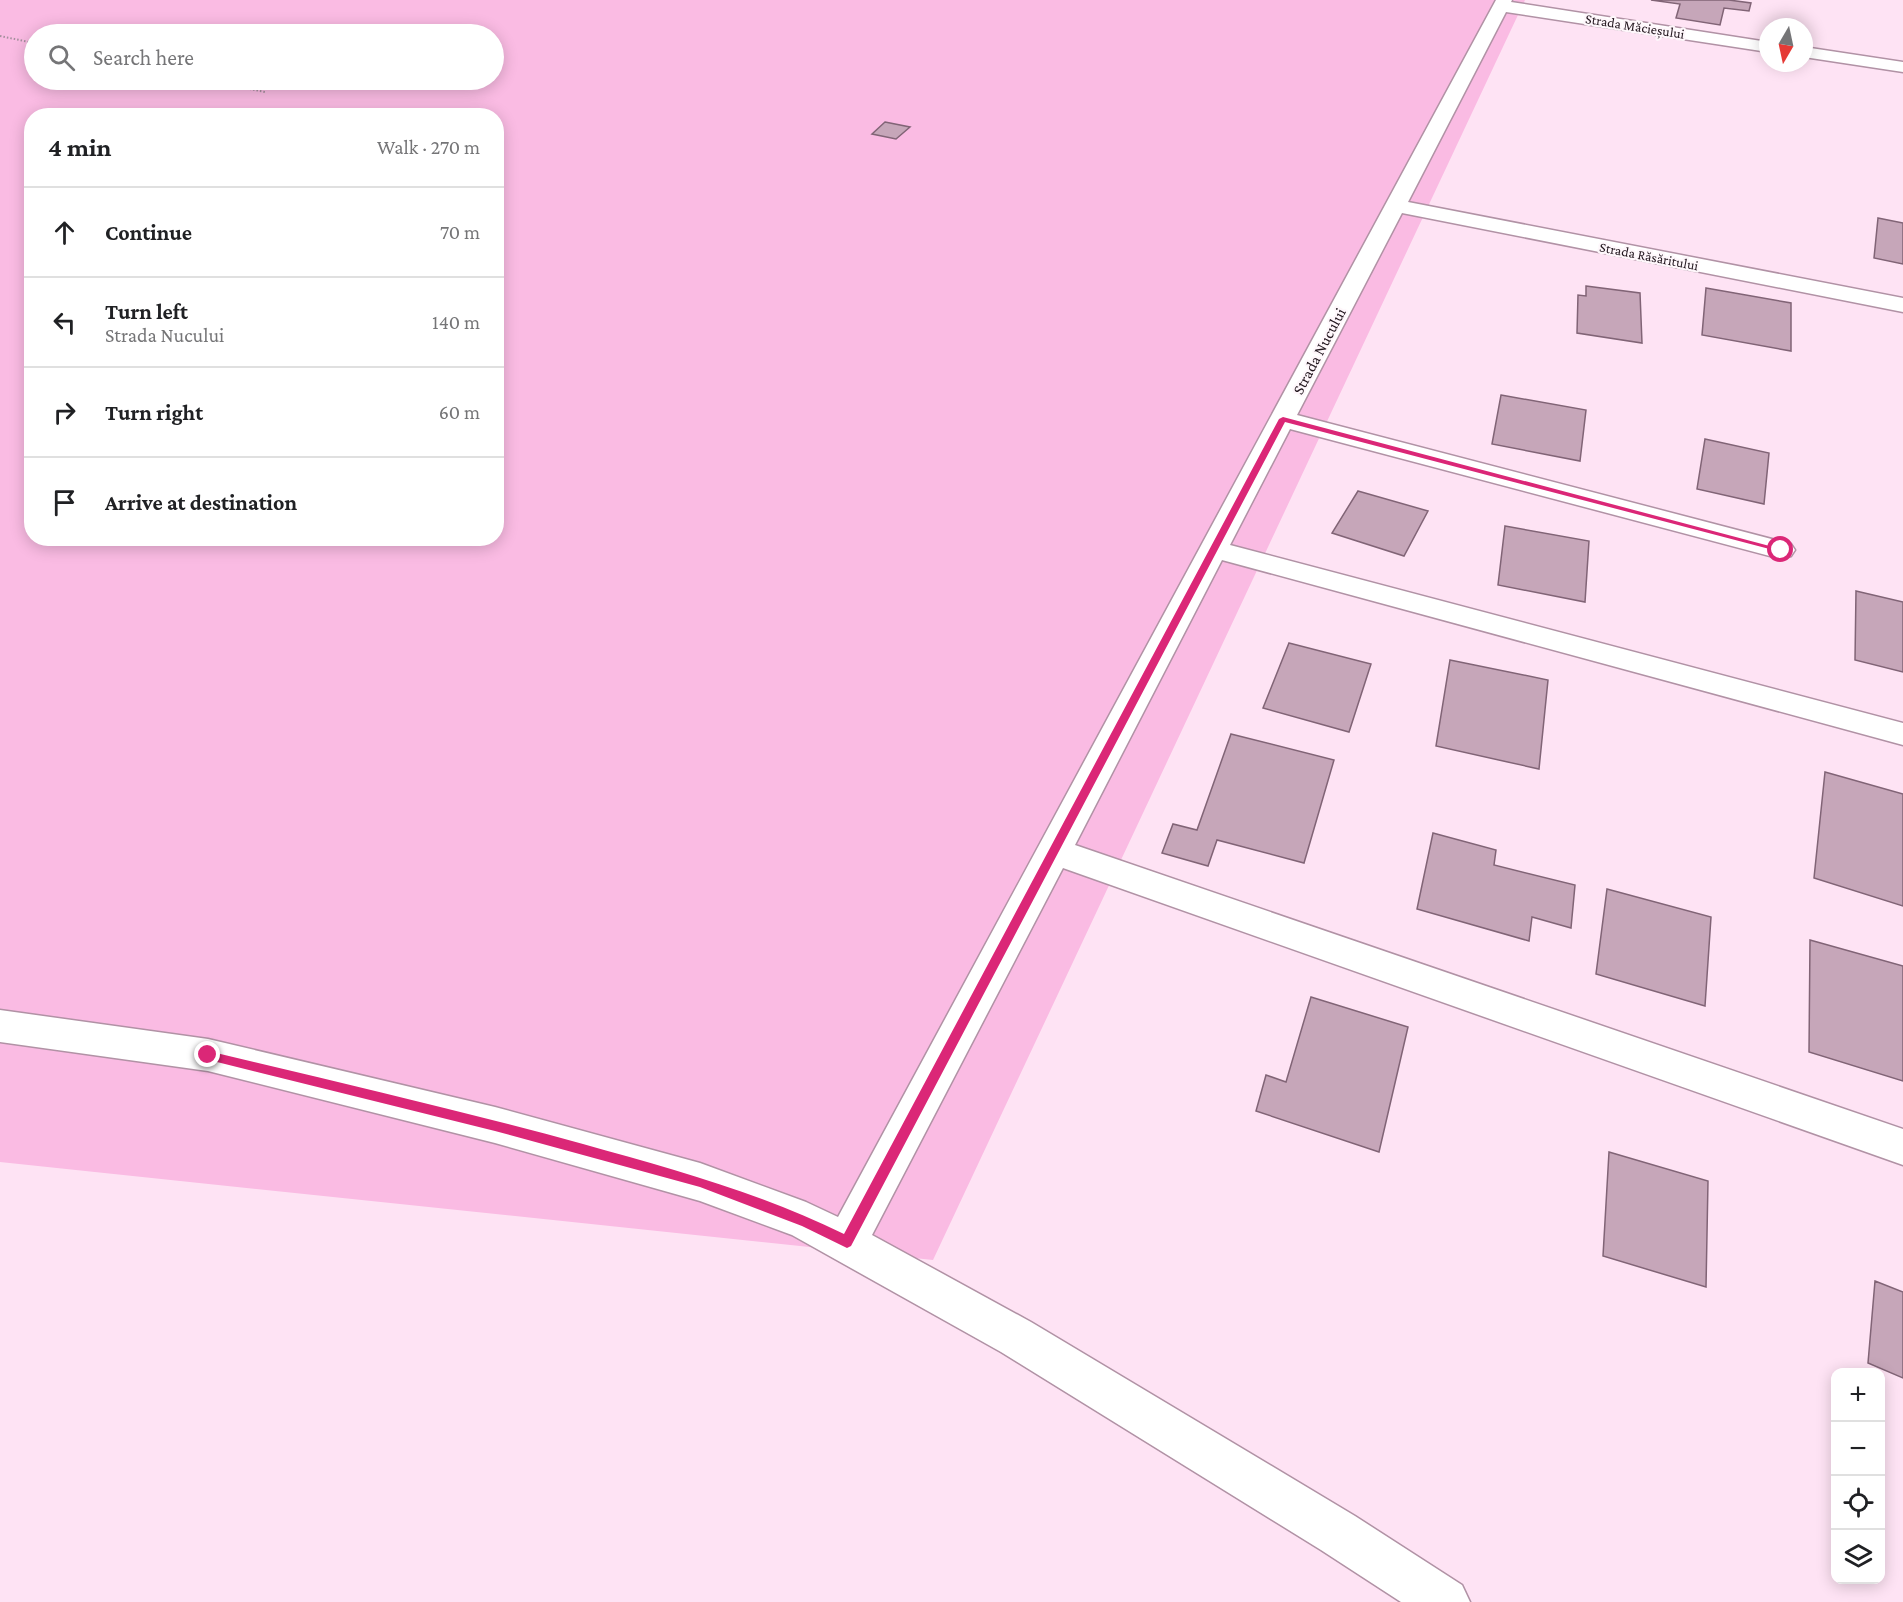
<!DOCTYPE html>
<html lang="en">
<head>
<meta charset="utf-8">
<style>
	body { margin:0; font-family:"Crimson Pro",serif; background:#f2f2f2; color:#202124 }
	.controls { position:absolute; right:18px; bottom:18px; display:grid; overflow:hidden; border-radius:12px; box-shadow:0 3px 15px #0003 }
	.controls button { width:54px; height:54px; display:grid; place-items:center; padding:0; border:0; border-bottom:2px solid #e0e0e0; background:#fff; color:#202124; font:30px sans-serif }
	.compass { position:absolute; left:1759px; top:18px; width:54px; height:54px; border-radius:50%; background:#fff; box-shadow:0 3px 15px #0003; rotate:189deg }
	.stop { position:absolute; width:18px; height:18px; margin:-14px; border:4px solid #db2777; border-radius:50%; background:#fff }
	.stop.end { background:#db2777; border-color:#fff; box-shadow:0 2px 6px #0008 }
	.list { margin:0; padding:0; list-style:none }
	h2 { display:flex; justify-content:space-between; align-items:center; height:78px; margin:0; padding:0 24px; font-size:26px }
	h2 small { font-size:20px; font-weight:400; color:#757577 }
	.list li { display:grid; grid-template-columns:39px 1fr auto; gap:18px; align-items:center; box-sizing:border-box; height:90px; padding:0 24px; border-top:2px solid #e0e0e0 }
	.list b { display:block; font-size:22px; white-space:nowrap }
	.list p { margin:0; font-size:20px; white-space:nowrap; color:#757577 }
	.list em { font-size:20px; font-style:normal; color:#757577 }
	.icon { flex:none; width:33px; height:33px; fill:none; stroke:currentColor; stroke-width:2; stroke-linecap:round; stroke-linejoin:round }
	.map { position:relative; flex:none; width:1903px; height:1602px; overflow:hidden }
	.search { position:absolute; background:#fff; box-shadow:0 3px 15px #0003; left:24px; top:24px; width:480px; height:66px; display:flex; align-items:center; gap:15px; box-sizing:border-box; padding:0 21px; border-radius:33px; color:#757577; font-size:22px }
	.panel { position:absolute; background:#fff; box-shadow:0 3px 15px #0003; left:24px; top:108px; width:480px; height:438px; border-radius:24px }
	.map>svg:first-child { display:block }
</style>
</head>
<body>
<div class="map">
<svg width="1903" height="1602" viewBox="0 0 1903 1602">
	<rect width="100%" height="100%" fill="#fee3f4"/>
	<!-- green -->
	<path fill="#fabbe3" fill-rule="evenodd" d="M 0,0 L 1525,0 L 933,1260 L 0,1162 ZM 34,34 L 494,34 L 494,80 L 34,80 ZM 32,116 L 496,116 L 496,538 L 32,538 Z"/>
	<!-- building -->
	<path fill="#c6a6b9" stroke="#816476" stroke-width="1.5" d="M 1651,0 L 1729,0 L 1751,3 L 1749,11 L 1724,8 L 1720,25 L 1676,18 L 1680,4 Z
		M 885,122 L 910,127 L 896,139 L 872,134 Z
		M 1878,218 L 1903,223 L 1903,264 L 1874,258 Z
		M 1586,286 L 1640,293 L 1642,343 L 1577,333 L 1578,295 L 1586,296 Z
		M 1706,288 L 1791,303 L 1791,351 L 1702,335 Z
		M 1501,395 L 1586,410 L 1580,461 L 1492,444 Z
		M 1705,439 L 1769,453 L 1764,504 L 1697,489 Z
		M 1358,491 L 1428,511 L 1404,556 L 1332,533 Z
		M 1505,526 L 1589,541 L 1585,602 L 1498,585 Z
		M 1856,591 L 1903,602 L 1903,672 L 1855,660 Z
		M 1289,643 L 1371,664 L 1349,732 L 1263,708 Z
		M 1450,660 L 1548,680 L 1539,769 L 1436,746 Z
		M 1231,734 L 1334,760 L 1304,863 L 1217,840 L 1208,866 L 1162,853 L 1173,824 L 1197,830 Z
		M 1825,772 L 1903,794 L 1903,906 L 1814,878 Z
		M 1433,833 L 1496,850 L 1494,865 L 1575,885 L 1571,928 L 1532,917 L 1529,941 L 1417,909 Z
		M 1607,889 L 1711,917 L 1705,1006 L 1596,974 Z
		M 1810,940 L 1903,966 L 1903,1081 L 1809,1052 Z
		M 1311,997 L 1408,1027 L 1379,1152 L 1256,1111 L 1266,1075 L 1286,1082 Z
		M 1609,1152 L 1708,1181 L 1706,1287 L 1603,1256 Z
		M 1875,1281 L 1903,1292 L 1903,1378 L 1868,1363 Z"/>
	<g fill="none" stroke-linecap="round" stroke-linejoin="round">
		<defs>
			<path id="minor" d="M 1496,0 L 1512,0 L 1511,2 L 1768,42 L 1768,52 L 1506,12 L 1408,202 L 1903,298 L 1903,312 L 1402,213 L 1297,415 L 1791,544 L 1795,550 L 1791,556 L 1781,559 L 1290,429 L 1230,545 L 1903,723 L 1903,745 L 1222,560 L 1075,845 L 1903,1129 L 1903,1165 L 1063,868 L 872,1235 L 1031,1322 L 1355,1516 L 1462,1585 L 1470,1602 L 1401,1602 L 1321,1550 L 1001,1352 L 792,1235 L 700,1201 L 495,1143 L 208,1071 L 0,1042 L 0,1010 L 208,1039 L 495,1107 L 700,1163 L 806,1202 L 838,1217 Z
				M 1804,47 L 1903,62 L 1903,72 L 1804,57 Z"/>
		</defs>
		<!-- minor casing -->
		<use href="#minor" stroke="#b192a5" stroke-width="3"/>
		<!-- path -->
		<path stroke="#a48f9d" stroke-width="2" stroke-dasharray="1.5 2" stroke-linecap="butt" d="M 0,36 L 34,43
			M 205,80 L 265,92"/>
		<!-- minor -->
		<use href="#minor" fill="#fff" fill-rule="evenodd"/>
	</g>
	<!-- route -->
	<path fill="#db2777" d="M 1283,417 L 1785,550 L 1781,552 L 1285,422 L 851,1246 L 847,1248 L 802,1226 L 700,1187 L 495,1131 L 205,1059 L 203,1055 L 208,1051 C 334,1081 459,1110 583,1144 C 672,1169 761,1193 844,1234 L 1279,419 Z"/>
	<g text-anchor="middle" dominant-baseline="central" stroke-width="4.5" stroke-linejoin="round" paint-order="stroke">
		<!-- far-street labels -->
		<g font-size="14" fill="#22161e" stroke="#fef7fb">
			<text transform="translate(1635 26) rotate(9)">Strada Măcieșului</text>
			<text transform="translate(1649 256) rotate(11)">Strada Răsăritului</text>
		</g>
		<!-- street labels -->
		<g font-size="16" fill="#22161e" stroke="#fef7fb">
			<text transform="translate(1319 351) rotate(-62)">Strada Nucului</text>
		</g>
	</g>
</svg>
<div class="controls">
<button>+</button>
<button>−</button>
<button><svg class="icon" aria-label="locate" viewBox="0 0 24 24"><circle cx="12" cy="12" r="6"/><path d="M12 2v4M12 18v4M2 12h4M18 12h4"/></svg></button>
<button><svg class="icon" aria-label="layers" viewBox="0 0 24 24"><path d="M12 4l9 5-9 5-9-5zM3 14l9 5 9-5"/></svg></button>
</div>
<svg class="compass" viewBox="-18 -18 36 36"><path d="M0-13l5 13h-10z" fill="#e53935"/><path d="M0 13l5-13h-10z" fill="#757577"/></svg>
<div class="stop" style="left:1781px;top:550px"></div>
<div class="stop end" style="left:208px;top:1055px"></div>
<div class="search"><svg class="icon" aria-label="search" viewBox="0 0 24 24"><circle cx="10" cy="10" r="6"/><path d="M15 15l6 6"/></svg>Search here</div>
<section class="panel">
<h2>4 min<small>Walk · 270 m</small></h2>
<ul class="list">
<li><svg class="icon" aria-label="ahead" viewBox="0 0 24 24"><path d="M12 20V5M6 11l6-6 6 6"/></svg><div><b>Continue</b></div><em>70 m</em></li>
<li><svg class="icon" aria-label="left" viewBox="0 0 24 24"><path d="M17 20v-9H6M10 6l-5 5 5 5"/></svg><div><b>Turn left</b><p>Strada Nucului</p></div><em>140 m</em></li>
<li><svg class="icon" aria-label="right" viewBox="0 0 24 24"><path d="M7 20v-9h11M14 6l5 5-5 5"/></svg><div><b>Turn right</b></div><em>60 m</em></li>
<li><svg class="icon" aria-label="arrive" viewBox="0 0 24 24"><path d="M6 21V4h12l-3 4 3 4H6"/></svg><div><b>Arrive at destination</b></div></li>
</ul>
</section>
</div>
</body>
</html>
